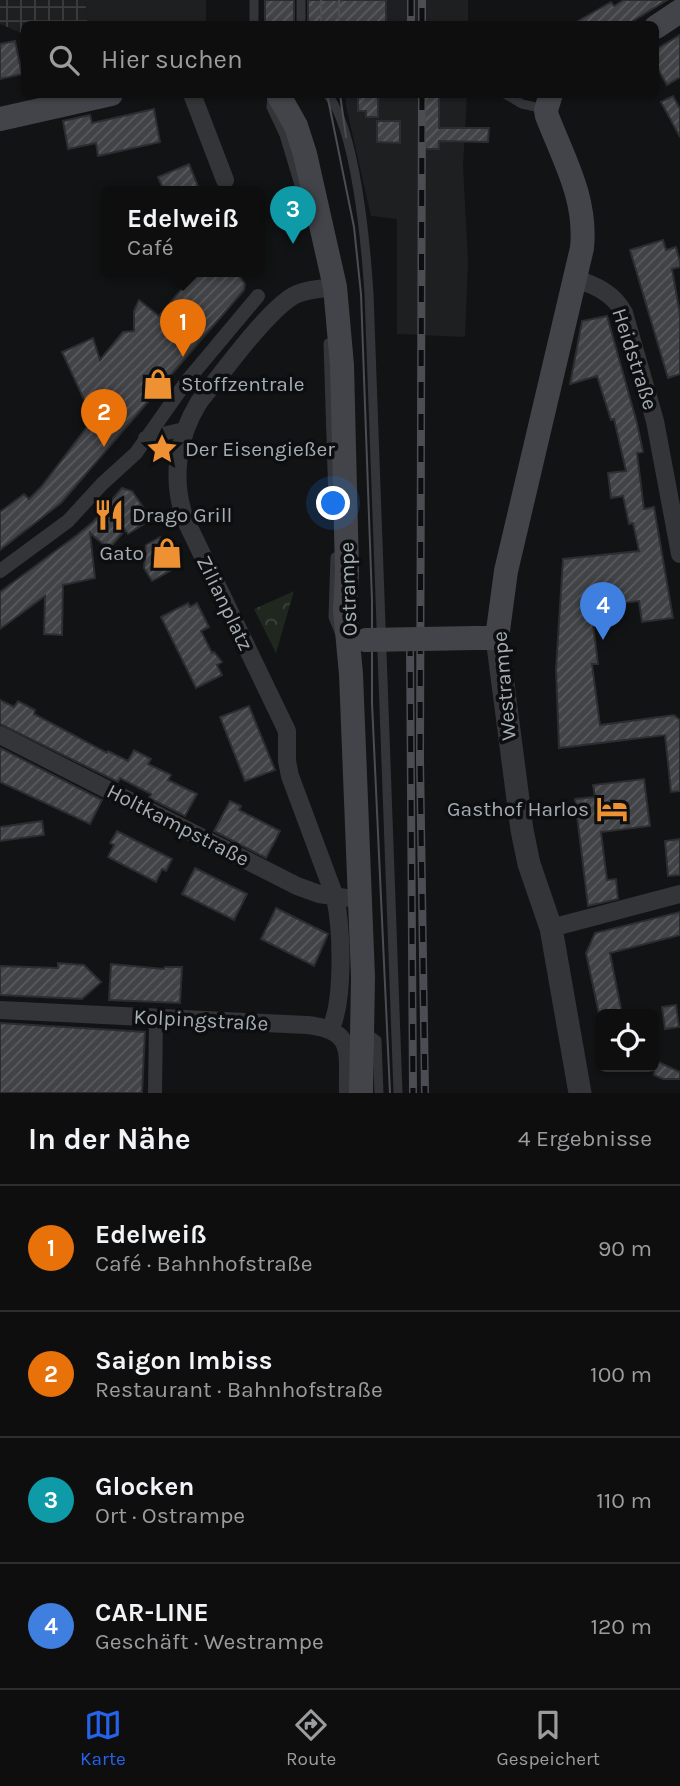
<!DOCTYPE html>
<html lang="de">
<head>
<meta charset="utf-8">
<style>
	body { margin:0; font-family:Karla,sans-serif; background:#171718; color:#f1f3f6 }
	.controls { position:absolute; right:21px; bottom:21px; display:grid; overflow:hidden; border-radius:10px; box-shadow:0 2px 5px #0004 }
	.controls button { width:63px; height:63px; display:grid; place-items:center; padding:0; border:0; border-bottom:2px solid #2e2e2f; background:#0e0e0f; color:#f1f3f6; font:35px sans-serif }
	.you { position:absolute; left:334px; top:504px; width:24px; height:24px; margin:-18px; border:5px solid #fff; border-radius:50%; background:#1a73e8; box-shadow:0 0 0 10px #1a73e833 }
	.badge { display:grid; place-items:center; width:46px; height:46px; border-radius:50%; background:#2563eb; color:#fff; font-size:23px; font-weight:700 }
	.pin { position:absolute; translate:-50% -58px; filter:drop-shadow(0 2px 4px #0008) }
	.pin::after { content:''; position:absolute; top:37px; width:24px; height:21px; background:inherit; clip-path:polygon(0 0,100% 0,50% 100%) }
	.popup { position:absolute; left:101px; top:186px; width:164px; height:91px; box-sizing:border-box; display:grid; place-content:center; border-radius:10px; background:#0e0e0f; filter:drop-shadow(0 2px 5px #0005); font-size:23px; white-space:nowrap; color:#9b9c9e }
	.popup b { font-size:26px; color:#f1f3f6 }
	.popup::after { content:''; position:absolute; left:50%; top:100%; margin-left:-14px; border:14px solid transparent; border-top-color:#0e0e0f }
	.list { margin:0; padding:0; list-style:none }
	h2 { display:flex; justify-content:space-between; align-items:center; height:91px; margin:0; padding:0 28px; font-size:30px }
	h2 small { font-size:23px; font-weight:400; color:#9b9c9e }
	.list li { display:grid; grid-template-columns:46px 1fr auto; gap:21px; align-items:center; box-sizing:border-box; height:126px; padding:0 28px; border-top:2px solid #2e2e2f }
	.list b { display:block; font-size:26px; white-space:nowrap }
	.list p { margin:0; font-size:23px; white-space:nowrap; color:#9b9c9e }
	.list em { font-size:23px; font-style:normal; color:#9b9c9e }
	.icon { flex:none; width:38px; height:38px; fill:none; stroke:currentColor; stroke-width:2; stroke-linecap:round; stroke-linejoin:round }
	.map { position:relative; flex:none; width:680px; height:1093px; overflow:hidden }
	.search { position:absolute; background:#0e0e0f; box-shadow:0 2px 5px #0004; left:21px; right:21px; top:21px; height:77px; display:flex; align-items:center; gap:18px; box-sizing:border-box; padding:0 24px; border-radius:10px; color:#9b9c9e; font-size:26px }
	.sheet { height:595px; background:#0e0e0f }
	nav { display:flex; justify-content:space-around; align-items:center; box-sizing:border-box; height:98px; border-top:2px solid #2e2e2f; background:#0e0e0f; font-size:19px; color:#9b9c9e }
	nav a { display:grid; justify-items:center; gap:4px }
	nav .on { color:#2563eb }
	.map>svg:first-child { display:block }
</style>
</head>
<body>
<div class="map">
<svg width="680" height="1093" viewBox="0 0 680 1093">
	<defs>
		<pattern id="industrial-grid" width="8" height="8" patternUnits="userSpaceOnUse" patternTransform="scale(1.75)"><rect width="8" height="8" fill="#1e1f21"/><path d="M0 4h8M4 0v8" fill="none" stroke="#3c3d3f"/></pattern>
		<pattern id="forest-crowns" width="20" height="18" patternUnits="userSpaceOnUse" patternTransform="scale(1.75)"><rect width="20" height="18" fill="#1f271f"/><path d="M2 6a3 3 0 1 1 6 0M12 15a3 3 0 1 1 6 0" fill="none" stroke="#3d443d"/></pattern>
		<pattern id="building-hatch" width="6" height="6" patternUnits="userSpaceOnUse" patternTransform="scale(1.75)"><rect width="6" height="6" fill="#414347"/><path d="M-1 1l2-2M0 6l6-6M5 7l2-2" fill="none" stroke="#595b5f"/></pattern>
	</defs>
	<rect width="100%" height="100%" fill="#121314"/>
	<!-- built -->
	<path fill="#1e1f21" d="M 85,0 L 206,0 L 206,24 L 88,24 Z
		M 345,0 L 468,0 L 468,24 L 345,24 Z
		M 346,95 L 467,95 L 463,165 L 468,262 L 465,337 L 397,334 L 397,219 L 371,216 L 346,106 Z"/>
	<!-- industrial -->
	<path fill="url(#industrial-grid)" d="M 0,0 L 85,0 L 88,24 L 24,24 L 24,34 L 0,24 Z"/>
	<!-- forest -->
	<path fill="url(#forest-crowns)" d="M 294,591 L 276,653 L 254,609 Z"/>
	<!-- building -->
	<path fill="url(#building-hatch)" stroke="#2c2d30" stroke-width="2" d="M 265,0 L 294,0 L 294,24 L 265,24 Z
		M 308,0 L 386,0 L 386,24 L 308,24 Z
		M 624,0 L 667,0 L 628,24 L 573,24 L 611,2 L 614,6 Z
		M 680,35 L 680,77 L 667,85 L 655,64 L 655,50 Z
		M 15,41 L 22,74 L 0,79 L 0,44 Z
		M 358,94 L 378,94 L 378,117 L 366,117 L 366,111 L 358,111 Z
		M 425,94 L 439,94 L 439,128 L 489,128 L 488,142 L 439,141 L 439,149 L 425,149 Z
		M 673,96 L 680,109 L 680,137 L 661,102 Z
		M 154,109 L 160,142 L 98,156 L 96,143 L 68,149 L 63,121 L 90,115 L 92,123 Z
		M 377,121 L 400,121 L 400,143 L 377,142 Z
		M 189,164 L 200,191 L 164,191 L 158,177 Z
		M 663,240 L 666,250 L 676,247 L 680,262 L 680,267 L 672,269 L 680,314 L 680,374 L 668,378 L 630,250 Z
		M 197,271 L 236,271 L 245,284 L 244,290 L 61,503 L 0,550 L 0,512 L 24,494 L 29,499 L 41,487 L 93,419 L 62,352 L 93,338 L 100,360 L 123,332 L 134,331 L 134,311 L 139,300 L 159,316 Z
		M 607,316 L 637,423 L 643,452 L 637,453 L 644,509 L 654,507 L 673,618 L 642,622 L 639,601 L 591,607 L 598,664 L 592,664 L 600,725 L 674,715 L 680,720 L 680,791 L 671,792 L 665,735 L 559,748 L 556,669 L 563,559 L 639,551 L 633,523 L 629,524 L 623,496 L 611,498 L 608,473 L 626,471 L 614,419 L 611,420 L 597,376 L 570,384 L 582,321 Z
		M 122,488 L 132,491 L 148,514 L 144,524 L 128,534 L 125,530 L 109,549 L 90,533 L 95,578 L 63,585 L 62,635 L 44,634 L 45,596 L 0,629 L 0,592 L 77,535 L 93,522 Z
		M 160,537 L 177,567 L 152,581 L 144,568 L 146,545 Z
		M 188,603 L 190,607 L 197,603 L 209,627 L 201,631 L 212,653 L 214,652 L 222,662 L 217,665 L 222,675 L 196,688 L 161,617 Z
		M 0,700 L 14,707 L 18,701 L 35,710 L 34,714 L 107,753 L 108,751 L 128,761 L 134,750 L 151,759 L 148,764 L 171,775 L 168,780 L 197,794 L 185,816 L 149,798 L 151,794 L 120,778 L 118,782 L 0,724 Z
		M 249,706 L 275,770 L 245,781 L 220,717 Z
		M 0,748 L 102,800 L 90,824 L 0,782 Z
		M 644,779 L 650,826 L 601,832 L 607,880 L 616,879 L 618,899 L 588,906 L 575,799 L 595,797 L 593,785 Z
		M 230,801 L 241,806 L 239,810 L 280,831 L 266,858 L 214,831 Z
		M 42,821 L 44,835 L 0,841 L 0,827 Z
		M 117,831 L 172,859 L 166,871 L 162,869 L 156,882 L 108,857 L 114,845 L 110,843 Z
		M 680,839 L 680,875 L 668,876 L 665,841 Z
		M 195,868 L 247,894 L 234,920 L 182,894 Z
		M 276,908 L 328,934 L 314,966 L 261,939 Z
		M 680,912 L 680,935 L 610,953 L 622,1014 L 599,1014 L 586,953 L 595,933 Z
		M 58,963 L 84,965 L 101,982 L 82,999 L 0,995 L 0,966 L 58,968 Z
		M 111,964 L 164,969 L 165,967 L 182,967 L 180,1003 L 109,1000 Z
		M 676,1005 L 679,1027 L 665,1029 L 662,1007 Z
		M 0,1023 L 145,1032 L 142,1093 L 0,1093 Z
		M 654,1060 L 680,1072 L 680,1079 L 663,1079 L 654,1075 Z"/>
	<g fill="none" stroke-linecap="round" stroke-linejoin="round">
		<!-- service -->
		<path stroke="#343539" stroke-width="9" d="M 254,0 L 254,24
			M 301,24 L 301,0
			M 327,94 C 356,128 366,247 369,294 L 398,1093
			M 505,94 L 522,104 L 545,109
			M 272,96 L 271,107 L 284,135 L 302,195
			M 328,343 L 333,501
			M 335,557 L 333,617 L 339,632
			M 365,1031 L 377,1040 L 379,1093"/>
		<!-- pedestrian -->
		<path stroke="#343539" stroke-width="14" d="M 145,438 L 184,429
			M 0,571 L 68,521 L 102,484 L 136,453 L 186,382 L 258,296
			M 155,1093 L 156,1018"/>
		<!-- minor -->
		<path stroke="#343539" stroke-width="18" d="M 192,94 L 225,180
			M 575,279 C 596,285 614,294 624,313 L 655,421 L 680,554
			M 0,735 L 297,886 L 319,894 L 346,898
			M 551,928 L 680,894
			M 0,1010 L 307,1025 C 356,1030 347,1053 348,1093
			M 331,1028 C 344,999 342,929 335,897 L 290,776 L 287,761 L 287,731 L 185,519 C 171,479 177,438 199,402 C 221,375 265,313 293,296 C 305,289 322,289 335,287"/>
		<!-- tertiary -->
		<path stroke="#343539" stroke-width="23" d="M 497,638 L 522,830 L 529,864 L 551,928 L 580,1093"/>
		<!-- secondary -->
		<path stroke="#424449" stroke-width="24" d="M 656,27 L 680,11
			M 278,94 L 296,126 L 305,154 L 335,287 L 342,365 L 347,571 L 345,610 L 351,674 L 363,977 L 361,1093
			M 0,119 L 111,94
			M 476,638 L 497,638 L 506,571 L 582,248 C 587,199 564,160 547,116 L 546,110 L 551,94"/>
		<!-- tram -->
		<path stroke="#4b4d52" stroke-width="2" d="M 339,0 L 339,24
			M 321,24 L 321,0
			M 327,94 L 354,227 L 361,294 L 372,600 L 372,703 L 390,1093
			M 340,94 L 346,137"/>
		<defs>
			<path id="rail" d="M 411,0 L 411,24
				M 422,24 L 422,0
				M 422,94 L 420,759 L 425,1093
				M 410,640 L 413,1093"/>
		</defs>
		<!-- rail casing -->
		<use href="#rail" stroke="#4b4d52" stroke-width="8"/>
		<!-- rail -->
		<use href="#rail" stroke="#0d0e0f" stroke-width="5" stroke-dasharray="16" stroke-linecap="butt"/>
		<!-- secondary-bridge -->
		<path stroke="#424449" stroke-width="24" d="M 366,640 L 476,638"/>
	</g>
	<!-- icons -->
	<defs>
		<symbol id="shop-bare" viewBox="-9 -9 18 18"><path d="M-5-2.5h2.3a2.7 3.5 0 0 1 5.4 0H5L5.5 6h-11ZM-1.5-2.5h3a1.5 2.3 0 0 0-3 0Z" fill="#ed9132" stroke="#0d0e0f" stroke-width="2.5" paint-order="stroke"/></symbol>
		<symbol id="sight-bare" viewBox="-9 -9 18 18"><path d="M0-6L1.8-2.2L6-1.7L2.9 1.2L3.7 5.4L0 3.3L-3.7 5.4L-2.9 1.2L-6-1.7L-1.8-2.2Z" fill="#ed9132" stroke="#0d0e0f" stroke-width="2.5" paint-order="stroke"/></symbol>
		<symbol id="restaurant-bare" viewBox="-9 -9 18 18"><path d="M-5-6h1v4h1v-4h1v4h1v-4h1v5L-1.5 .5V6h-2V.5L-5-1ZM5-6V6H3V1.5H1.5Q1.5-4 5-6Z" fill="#ed9132" stroke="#0d0e0f" stroke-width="2.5" paint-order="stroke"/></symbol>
		<symbol id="hotel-bare" viewBox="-9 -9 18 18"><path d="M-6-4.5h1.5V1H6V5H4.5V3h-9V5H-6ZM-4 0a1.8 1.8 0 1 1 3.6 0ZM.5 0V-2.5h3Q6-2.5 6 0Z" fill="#ed9132" stroke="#0d0e0f" stroke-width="2.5" paint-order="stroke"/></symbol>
	</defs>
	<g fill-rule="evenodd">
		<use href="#shop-bare" x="136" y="362" width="44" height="44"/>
		<use href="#sight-bare" x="140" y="427" width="44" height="44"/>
		<use href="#restaurant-bare" x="87" y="493" width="44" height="44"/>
		<use href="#shop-bare" x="145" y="531" width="44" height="44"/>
		<use href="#hotel-bare" x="590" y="787" width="44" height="44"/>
	</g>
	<g text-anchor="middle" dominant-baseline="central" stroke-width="7" stroke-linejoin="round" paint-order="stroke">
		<!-- street labels -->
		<g font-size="21" fill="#a4acb4" stroke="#0d0e0f">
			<text transform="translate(635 359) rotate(72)">Heidstraße</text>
			<text transform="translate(348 589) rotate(-92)">Ostrampe</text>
			<text transform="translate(225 603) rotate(64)">Zilianplatz</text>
			<text transform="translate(504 686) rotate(-95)">Westrampe</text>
			<text transform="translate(178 825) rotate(27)">Holtkampstraße</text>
			<text transform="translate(201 1020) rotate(3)">Kolpingstraße</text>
		</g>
		<!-- poi labels -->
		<g font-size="21" fill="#a4acb4" stroke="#0d0e0f" text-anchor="start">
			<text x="181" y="384">Stoffzentrale</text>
			<text x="185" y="449">Der Eisengießer</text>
			<text x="132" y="515">Drago Grill</text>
			<text x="144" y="553" text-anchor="end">Gato</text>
			<text x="589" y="809" text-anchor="end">Gasthof Harlos</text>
		</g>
	</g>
</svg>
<div class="controls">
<button><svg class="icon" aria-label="locate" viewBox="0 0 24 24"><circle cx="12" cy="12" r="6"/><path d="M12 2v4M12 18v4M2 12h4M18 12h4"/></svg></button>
</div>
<div class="you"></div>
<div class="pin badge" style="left:183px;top:357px;background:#e8710a">1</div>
<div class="popup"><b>Edelweiß</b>Café</div>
<div class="pin badge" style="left:104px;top:447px;background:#e8710a">2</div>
<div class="pin badge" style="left:293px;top:244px;background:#0f9aa8">3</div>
<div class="pin badge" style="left:603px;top:640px;background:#3f7fe0">4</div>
<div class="search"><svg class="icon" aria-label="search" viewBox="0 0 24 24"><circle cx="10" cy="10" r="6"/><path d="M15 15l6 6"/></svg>Hier suchen</div>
</div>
<section class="sheet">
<h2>In der Nähe<small>4 Ergebnisse</small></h2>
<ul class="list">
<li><span class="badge" style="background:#e8710a">1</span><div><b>Edelweiß</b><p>Café · Bahnhofstraße</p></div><em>90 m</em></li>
<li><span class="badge" style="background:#e8710a">2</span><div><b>Saigon Imbiss</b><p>Restaurant · Bahnhofstraße</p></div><em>100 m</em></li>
<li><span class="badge" style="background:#0f9aa8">3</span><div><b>Glocken</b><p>Ort · Ostrampe</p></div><em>110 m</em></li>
<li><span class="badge" style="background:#3f7fe0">4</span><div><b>CAR-LINE</b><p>Geschäft · Westrampe</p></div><em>120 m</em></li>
</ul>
</section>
<nav>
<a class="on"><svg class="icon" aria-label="map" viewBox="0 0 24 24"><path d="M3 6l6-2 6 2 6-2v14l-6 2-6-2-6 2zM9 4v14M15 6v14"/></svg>Karte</a>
<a><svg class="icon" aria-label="directions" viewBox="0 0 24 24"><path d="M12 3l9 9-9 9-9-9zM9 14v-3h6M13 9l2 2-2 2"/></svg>Route</a>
<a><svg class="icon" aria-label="saved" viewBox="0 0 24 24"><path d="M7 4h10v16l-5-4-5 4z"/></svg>Gespeichert</a>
</nav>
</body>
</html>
